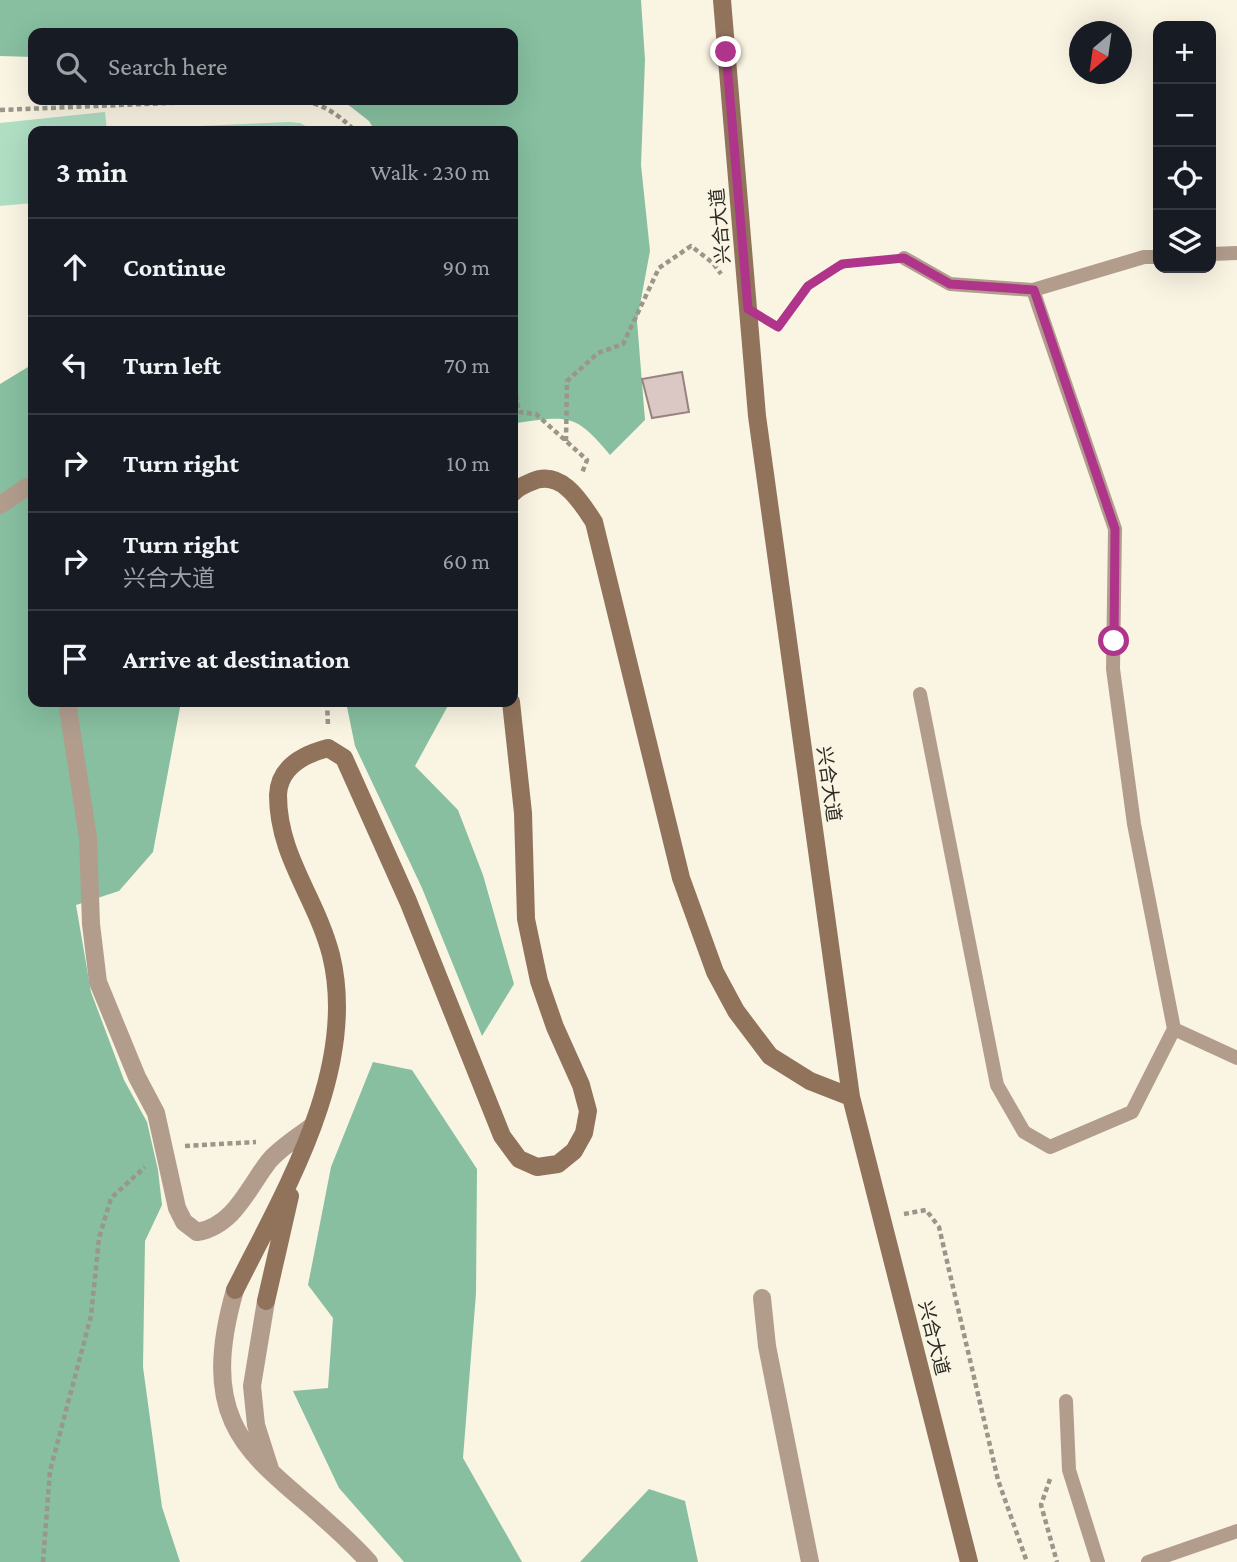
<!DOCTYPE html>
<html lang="en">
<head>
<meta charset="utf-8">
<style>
	body { margin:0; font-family:"Crimson Pro","Noto Sans SC",serif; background:#20242c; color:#f1f3f6 }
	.controls { position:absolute; right:21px; top:21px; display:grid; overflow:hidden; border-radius:14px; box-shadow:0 7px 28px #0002 }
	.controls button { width:63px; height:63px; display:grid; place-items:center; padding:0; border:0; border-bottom:2px solid #363941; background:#171b24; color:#f1f3f6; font:35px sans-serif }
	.compass { position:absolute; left:1069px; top:21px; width:63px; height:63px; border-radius:50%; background:#171b24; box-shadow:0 7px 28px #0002; rotate:209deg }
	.stop { position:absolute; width:21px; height:21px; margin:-16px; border:5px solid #af358a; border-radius:50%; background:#fff }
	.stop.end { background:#af358a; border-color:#fff; box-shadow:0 2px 7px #0008 }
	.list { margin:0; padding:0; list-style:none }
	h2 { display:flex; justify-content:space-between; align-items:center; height:91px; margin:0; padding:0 28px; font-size:30px }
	h2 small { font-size:23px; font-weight:400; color:#9ea1a6 }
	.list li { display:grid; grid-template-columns:46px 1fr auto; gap:21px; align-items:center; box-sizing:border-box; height:98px; padding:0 28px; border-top:2px solid #363941 }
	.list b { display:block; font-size:26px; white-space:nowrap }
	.list p { margin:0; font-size:23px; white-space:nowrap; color:#9ea1a6 }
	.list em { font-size:23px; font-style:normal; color:#9ea1a6 }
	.icon { flex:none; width:38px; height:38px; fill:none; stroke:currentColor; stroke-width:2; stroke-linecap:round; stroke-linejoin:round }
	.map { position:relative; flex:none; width:1237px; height:1562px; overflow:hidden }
	.search { position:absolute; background:#171b24; box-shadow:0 7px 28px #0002; left:28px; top:28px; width:490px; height:77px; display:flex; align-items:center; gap:18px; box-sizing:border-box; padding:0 24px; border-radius:14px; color:#9ea1a6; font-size:26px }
	.panel { position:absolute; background:#171b24; box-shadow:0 7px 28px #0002; left:28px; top:126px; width:490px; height:581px; border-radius:14px }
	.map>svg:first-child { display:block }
</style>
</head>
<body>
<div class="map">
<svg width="1237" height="1562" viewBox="0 0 1237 1562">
	<rect width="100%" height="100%" fill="#faf4e3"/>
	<!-- green -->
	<path fill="#afdec3" d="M 105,112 L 107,131 L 33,131 L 33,203 L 0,206 L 0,123 Z
		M 289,122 L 300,123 L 315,131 L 155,131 L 155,128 Z"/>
	<!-- forest -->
	<path fill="#87bfa0" d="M 0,0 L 641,0 L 645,60 L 641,165 L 650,251 L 637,321 L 645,420 L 610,455 C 575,413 569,416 517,423 L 513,427 L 513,131 L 375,131 L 369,121 L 342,100 L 513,100 L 513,33 L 33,33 L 33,57 L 0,56 Z
		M 33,364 L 33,702 L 181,702 L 153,852 L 119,891 L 76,905 L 91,992 L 124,1080 L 147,1122 L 158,1170 L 162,1205 L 145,1241 L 143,1367 L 162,1507 L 180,1562 L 0,1562 L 0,384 Z
		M 346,702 L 450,702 L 415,766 L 458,810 L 483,875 L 514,984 L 482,1036 L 422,888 L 355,746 Z
		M 373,1062 L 412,1070 L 477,1169 L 476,1293 L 463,1458 L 522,1562 L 404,1562 L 339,1488 L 293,1391 L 328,1388 L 333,1318 L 308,1285 L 331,1167 Z
		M 649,1489 L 685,1501 L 698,1562 L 580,1562 Z"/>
	<!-- building -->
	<path fill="#dbc7c3" stroke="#978481" stroke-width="2" d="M 682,372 L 689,412 L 652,418 L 642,379 Z"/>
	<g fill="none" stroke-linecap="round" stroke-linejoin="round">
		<!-- path -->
		<path stroke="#9a968a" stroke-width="4.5" stroke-dasharray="5 3.5" stroke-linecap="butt" d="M 297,100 C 322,103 337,113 355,131
			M 0,110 L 241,100
			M 772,324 L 778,327 C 814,277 821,266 885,260
			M 513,378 L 519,412 L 536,414 L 587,460 L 582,473
			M 566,441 L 567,381 L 598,353 L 623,344 L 659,268 L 691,246 L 713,263 L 721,274
			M 327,702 L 328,726
			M 185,1146 L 256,1142
			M 904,1214 L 926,1210 L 939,1227 L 998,1480 L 1027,1562
			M 1050,1479 L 1041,1505 L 1057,1562
			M 43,1562 L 50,1471 L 91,1316 L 99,1238 L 111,1198 L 145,1167"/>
		<!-- lane -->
		<path stroke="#b29d8d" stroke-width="14" d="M 1211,254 L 1237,253
			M 904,258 L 950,284 L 1033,290 L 1144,257 L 1158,257
			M 1033,290 L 1115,529 L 1113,669 L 1134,824 L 1174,1029 L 1237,1058
			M 920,694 L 997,1085 L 1024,1132 L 1050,1147 L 1132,1112 L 1174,1029
			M 1066,1401 L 1069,1470 L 1098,1562
			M 1148,1562 L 1237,1531"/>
		<!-- street -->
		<path stroke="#b29d8d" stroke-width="18" d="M 0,505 L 27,487 L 33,488
			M 67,702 L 88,838 L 91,924 L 98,982 L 137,1077 L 156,1113 L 177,1208 L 184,1222 L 197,1232 C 234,1226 248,1188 269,1161 C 280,1148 298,1137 312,1126
			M 235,1290 C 188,1453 278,1462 369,1562
			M 762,1298 L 767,1346 L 810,1562
			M 266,1301 L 252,1386 L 256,1425 L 270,1469"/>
		<!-- secondary -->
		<path stroke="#91735c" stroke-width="18" d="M 722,0 L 757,416 L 851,1097 L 969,1562
			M 513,493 C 518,487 524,485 531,482 C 561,468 581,502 594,522 L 681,878 L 715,972 L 736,1011 L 770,1056 L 810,1081 L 851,1097
			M 235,1290 C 284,1192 359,1069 331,955 C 316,897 278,856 278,795 C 279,766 305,754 328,748 L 344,758 L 408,901 L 502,1136 L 519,1159 L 537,1167 L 558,1164 L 574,1151 L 584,1133 L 588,1111 L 581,1085 L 555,1027 L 539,981 L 526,919 L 523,813 L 511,702
			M 266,1301 L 290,1196"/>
	</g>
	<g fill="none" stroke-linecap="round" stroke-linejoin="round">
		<!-- route -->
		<path stroke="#af358a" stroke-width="9" d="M 726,52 L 748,309 L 778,327 L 808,286 L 842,264 L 904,258 L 950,284 L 1034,290 L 1115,529 L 1114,641"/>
	</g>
	<g text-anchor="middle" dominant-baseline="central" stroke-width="6" stroke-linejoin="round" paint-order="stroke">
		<!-- street labels -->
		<g font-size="19" fill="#2c2a24" stroke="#faf4e3">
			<text transform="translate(720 226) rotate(-95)">兴合大道</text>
			<text transform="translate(829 784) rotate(82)">兴合大道</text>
			<text transform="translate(934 1338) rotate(76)">兴合大道</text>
		</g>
	</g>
</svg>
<div class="controls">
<button>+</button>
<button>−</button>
<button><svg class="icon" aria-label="locate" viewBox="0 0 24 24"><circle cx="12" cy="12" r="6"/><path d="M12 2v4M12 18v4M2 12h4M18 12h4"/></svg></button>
<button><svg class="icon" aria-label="layers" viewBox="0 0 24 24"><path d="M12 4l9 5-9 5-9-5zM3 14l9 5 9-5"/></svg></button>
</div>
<svg class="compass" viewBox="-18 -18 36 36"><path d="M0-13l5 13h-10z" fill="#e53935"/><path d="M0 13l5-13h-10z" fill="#9ea1a6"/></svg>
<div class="stop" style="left:1114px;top:641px"></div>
<div class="stop end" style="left:726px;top:52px"></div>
<div class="search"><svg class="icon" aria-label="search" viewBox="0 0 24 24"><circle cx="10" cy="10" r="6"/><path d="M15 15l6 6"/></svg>Search here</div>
<section class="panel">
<h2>3 min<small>Walk · 230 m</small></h2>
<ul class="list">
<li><svg class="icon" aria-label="ahead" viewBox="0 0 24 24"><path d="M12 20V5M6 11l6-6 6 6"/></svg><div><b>Continue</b></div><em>90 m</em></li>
<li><svg class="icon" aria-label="left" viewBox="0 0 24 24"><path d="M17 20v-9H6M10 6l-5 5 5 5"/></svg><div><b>Turn left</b></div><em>70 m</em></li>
<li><svg class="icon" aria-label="right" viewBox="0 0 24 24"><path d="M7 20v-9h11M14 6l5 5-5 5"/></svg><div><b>Turn right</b></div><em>10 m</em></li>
<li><svg class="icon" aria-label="right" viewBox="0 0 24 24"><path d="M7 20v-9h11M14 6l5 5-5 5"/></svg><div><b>Turn right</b><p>兴合大道</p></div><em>60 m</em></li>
<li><svg class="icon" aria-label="arrive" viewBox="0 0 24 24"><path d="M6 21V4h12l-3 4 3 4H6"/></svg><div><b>Arrive at destination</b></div></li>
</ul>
</section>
</div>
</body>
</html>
